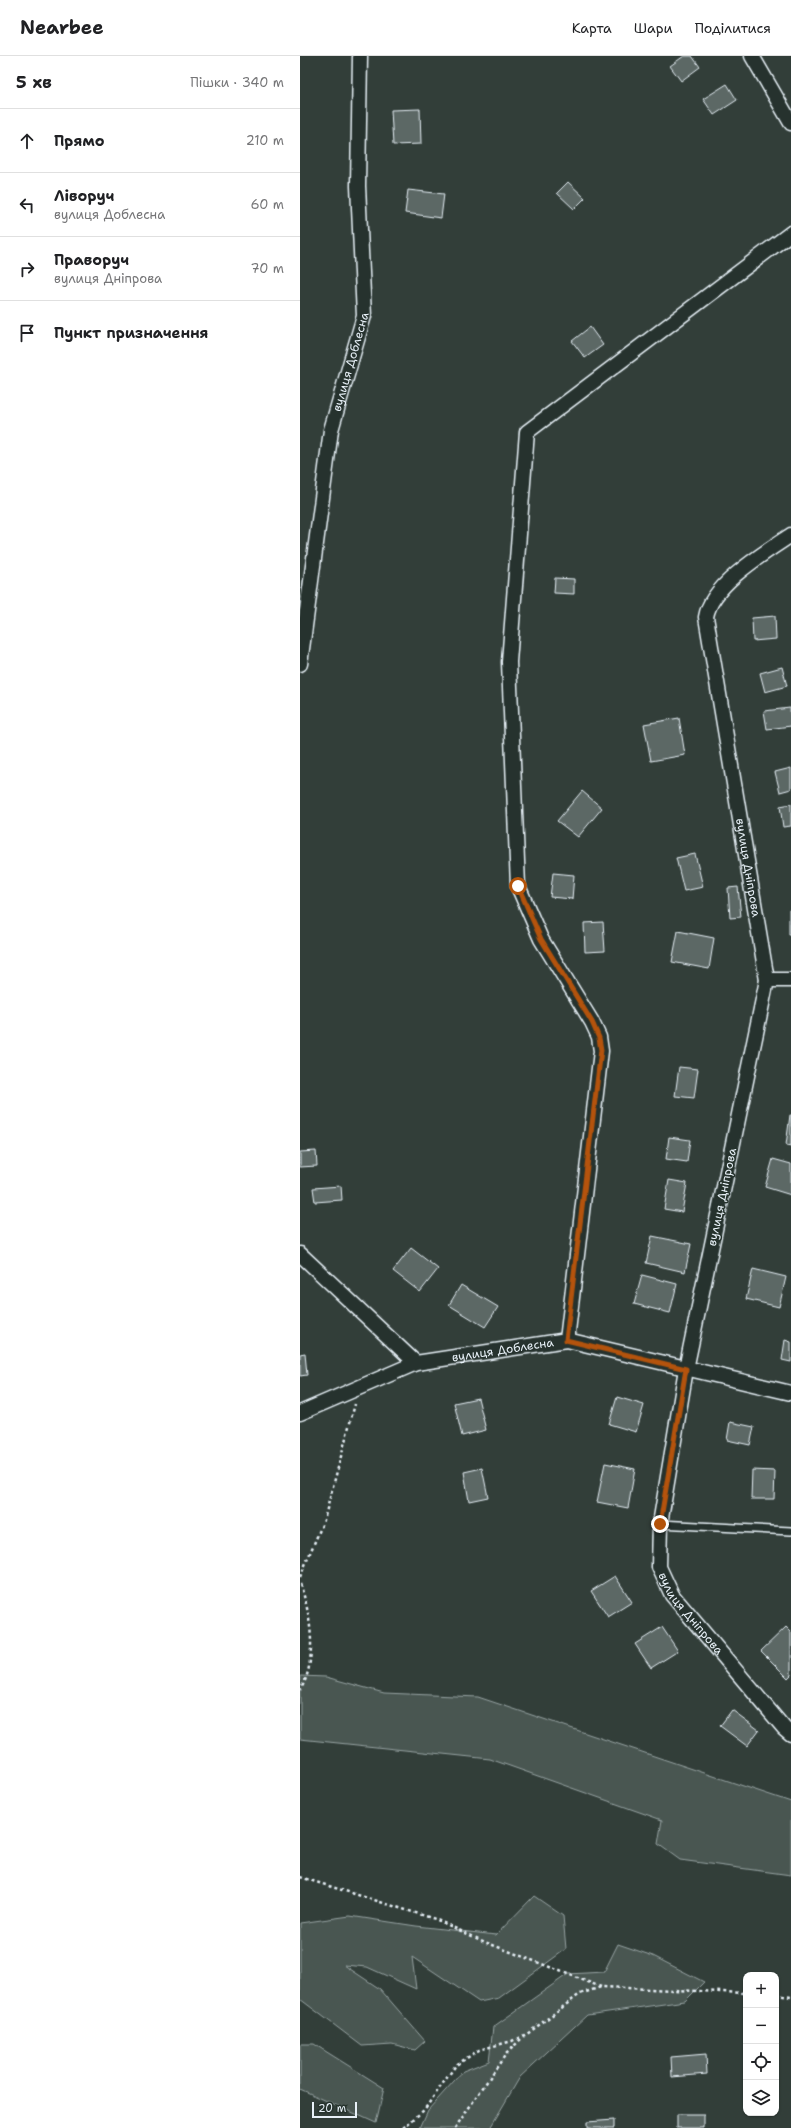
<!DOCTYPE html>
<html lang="uk">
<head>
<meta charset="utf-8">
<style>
	body { margin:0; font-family:"Shantell Sans",sans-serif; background:#f2f2f2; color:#202124 }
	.controls { position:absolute; right:12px; bottom:12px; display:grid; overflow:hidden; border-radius:8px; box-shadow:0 1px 3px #0004 }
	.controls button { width:36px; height:36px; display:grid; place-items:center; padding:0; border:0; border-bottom:1px solid #e0e0e0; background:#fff; color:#202124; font:20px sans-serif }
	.scale { position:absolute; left:12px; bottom:10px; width:45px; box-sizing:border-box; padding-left:4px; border:2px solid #e8f1f8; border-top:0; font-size:11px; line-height:14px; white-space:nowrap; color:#e8f1f8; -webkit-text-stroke:3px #26332d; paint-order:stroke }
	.stop { position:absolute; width:12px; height:12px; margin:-9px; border:3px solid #b45309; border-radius:50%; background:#fff }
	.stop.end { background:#b45309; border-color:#fff; box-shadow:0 1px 4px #0008 }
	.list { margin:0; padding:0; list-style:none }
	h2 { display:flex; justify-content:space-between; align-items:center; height:52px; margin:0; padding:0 16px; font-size:17px }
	h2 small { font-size:13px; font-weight:400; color:#757577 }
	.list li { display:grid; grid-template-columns:26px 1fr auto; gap:12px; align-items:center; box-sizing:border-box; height:64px; padding:0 16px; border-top:1px solid #e0e0e0 }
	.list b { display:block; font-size:15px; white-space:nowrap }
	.list p { margin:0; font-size:13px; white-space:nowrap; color:#757577 }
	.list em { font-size:13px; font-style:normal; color:#757577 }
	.icon { flex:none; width:22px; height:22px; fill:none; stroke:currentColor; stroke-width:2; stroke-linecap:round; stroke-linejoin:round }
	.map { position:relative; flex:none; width:491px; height:2072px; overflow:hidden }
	header { display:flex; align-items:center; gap:24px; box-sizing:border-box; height:56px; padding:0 20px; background:#fff; border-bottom:1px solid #e0e0e0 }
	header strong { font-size:19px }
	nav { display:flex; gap:22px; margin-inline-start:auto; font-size:14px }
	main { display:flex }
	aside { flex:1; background:#fff }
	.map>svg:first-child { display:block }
</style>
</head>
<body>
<header>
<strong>Nearbee</strong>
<nav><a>Карта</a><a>Шари</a><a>Поділитися</a></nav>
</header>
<main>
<aside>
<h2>5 хв<small>Пішки · 340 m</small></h2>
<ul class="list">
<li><svg class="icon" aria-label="ahead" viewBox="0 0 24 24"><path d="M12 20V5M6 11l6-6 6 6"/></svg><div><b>Прямо</b></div><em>210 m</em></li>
<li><svg class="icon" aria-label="left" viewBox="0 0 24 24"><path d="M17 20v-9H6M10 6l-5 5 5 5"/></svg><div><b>Ліворуч</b><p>вулиця Доблесна</p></div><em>60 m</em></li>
<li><svg class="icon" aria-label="right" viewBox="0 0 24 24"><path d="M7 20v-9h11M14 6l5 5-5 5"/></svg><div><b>Праворуч</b><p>вулиця Дніпрова</p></div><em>70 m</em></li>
<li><svg class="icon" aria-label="arrive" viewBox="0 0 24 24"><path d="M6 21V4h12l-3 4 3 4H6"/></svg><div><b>Пункт призначення</b></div></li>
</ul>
</aside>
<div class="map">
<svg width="491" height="2072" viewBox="0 0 491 2072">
	<rect width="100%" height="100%" fill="#323e39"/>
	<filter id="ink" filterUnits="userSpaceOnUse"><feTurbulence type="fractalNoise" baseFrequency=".025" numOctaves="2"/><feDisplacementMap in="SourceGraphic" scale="8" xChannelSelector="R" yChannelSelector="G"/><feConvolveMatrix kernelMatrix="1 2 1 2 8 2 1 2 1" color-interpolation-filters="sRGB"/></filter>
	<g filter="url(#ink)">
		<!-- green -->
		<path fill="#495651" stroke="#98a4a4" d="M 0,1620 L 26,1621 L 84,1637 L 178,1641 L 491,1746 L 491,1819 L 380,1804 L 358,1788 L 362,1764 L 190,1703 L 0,1683 Z
			M 234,1840 L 263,1860 L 266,1893 L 199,1942 L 179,1946 L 112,1901 L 116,1933 L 67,1911 L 44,1909 L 80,1933 L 125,1985 L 115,1994 L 92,1988 L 62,1990 L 0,1943 L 0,1867 L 50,1860 L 116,1870 L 196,1879 Z
			M 318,1888 L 353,1900 L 404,1926 L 385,1945 L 287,1959 L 220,2021 L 190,2072 L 120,2072 L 128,2054 L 163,2015 L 189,2005 L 193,1971 L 268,1918 L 304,1916 Z
			M 0,1988 L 14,1988 L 84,2032 L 76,2067 L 0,2033 Z"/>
		<!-- building -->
		<path fill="#5c6865" stroke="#e8f1f8" d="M 384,0 L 392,0 L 400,11 L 381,25 L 370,10 Z
			M 427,28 L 437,44 L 414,59 L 403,43 Z
			M 120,53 L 121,88 L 93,89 L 91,54 Z
			M 268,126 L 285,142 L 274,153 L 257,137 Z
			M 108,134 L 144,138 L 141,162 L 105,157 Z
			M 290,271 L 303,289 L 285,302 L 272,285 Z
			M 255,522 L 274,523 L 274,538 L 254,537 Z
			M 475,560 L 476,583 L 453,585 L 452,562 Z
			M 482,611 L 487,630 L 465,636 L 460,617 Z
			M 490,652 L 491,670 L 467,673 L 464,655 Z
			M 379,662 L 385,699 L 351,705 L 344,668 Z
			M 491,712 L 491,733 L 480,736 L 475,716 Z
			M 282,735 L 302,752 L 278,781 L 257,765 Z
			M 491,748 L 491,770 L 483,771 L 480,750 Z
			M 395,798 L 403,831 L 384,835 L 376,802 Z
			M 253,817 L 274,819 L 272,843 L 250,841 Z
			M 438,831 L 441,861 L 430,862 L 428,832 Z
			M 489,854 L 491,854 L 491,878 L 489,878 Z
			M 303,866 L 305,895 L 285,896 L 284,867 Z
			M 378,875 L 414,882 L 409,913 L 372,906 Z
			M 379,1011 L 398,1013 L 394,1042 L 375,1040 Z
			M 490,1059 L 491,1059 L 491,1090 L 486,1089 Z
			M 369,1081 L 390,1084 L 387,1106 L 366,1103 Z
			M 16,1095 L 17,1110 L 0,1111 L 0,1096 Z
			M 473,1103 L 491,1108 L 491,1139 L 465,1131 Z
			M 369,1124 L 387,1127 L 382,1156 L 364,1153 Z
			M 41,1130 L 42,1144 L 15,1146 L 13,1132 Z
			M 352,1180 L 391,1188 L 385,1216 L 346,1207 Z
			M 111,1192 L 138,1213 L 120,1236 L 93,1215 Z
			M 453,1213 L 486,1221 L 479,1251 L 446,1243 Z
			M 342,1219 L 377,1228 L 370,1257 L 334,1248 Z
			M 161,1229 L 198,1251 L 185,1271 L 149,1249 Z
			M 485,1284 L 491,1286 L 491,1306 L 482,1304 Z
			M 5,1297 L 7,1319 L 0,1320 L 0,1298 Z
			M 317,1341 L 344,1349 L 336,1376 L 309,1368 Z
			M 178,1342 L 186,1374 L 162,1380 L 154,1347 Z
			M 430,1366 L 454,1371 L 450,1389 L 427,1384 Z
			M 305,1407 L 335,1413 L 328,1452 L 297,1446 Z
			M 182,1412 L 188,1441 L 169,1445 L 164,1416 Z
			M 452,1414 L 475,1415 L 474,1443 L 451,1443 Z
			M 315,1520 L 332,1546 L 308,1561 L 291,1535 Z
			M 362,1571 L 378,1595 L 351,1612 L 335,1588 Z
			M 486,1571 L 491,1576 L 491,1619 L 488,1622 L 461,1595 Z
			M 432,1654 L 459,1674 L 447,1690 L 420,1670 Z
			M 406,1998 L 407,2018 L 372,2021 L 371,2001 Z
			M 377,2059 L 404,2059 L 404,2072 L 377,2072 Z
			M 314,2064 L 314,2072 L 287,2072 L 287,2066 Z"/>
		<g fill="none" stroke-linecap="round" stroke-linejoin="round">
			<defs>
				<path id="service" d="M 360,1468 L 491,1475"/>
				<g id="minor">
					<path d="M 452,0 L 491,67"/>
					<path id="s1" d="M 491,479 C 464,497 411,529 406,561 L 467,924 L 386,1313 L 360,1468 L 359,1511 L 372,1539 L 484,1672 L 491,1678"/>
					<path id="s2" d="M 0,608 L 31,374 L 64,260 L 58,130 L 60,0"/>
					<path d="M 467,924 L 491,924"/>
					<path d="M 0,1198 L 116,1307"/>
					<path d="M 267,1284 L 301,995 L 299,981 L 292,966 L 241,883 L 218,830 L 209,606 L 227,376 L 491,177"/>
					<path id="s3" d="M 0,1357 L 116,1307 L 267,1284 L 491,1337"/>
				</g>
			</defs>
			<!-- service casing -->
			<use href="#service" stroke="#e8f1f8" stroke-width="10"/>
			<!-- minor casing -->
			<use href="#minor" stroke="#e8f1f8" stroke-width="17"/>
			<!-- path -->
			<path stroke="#e8f1f8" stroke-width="2.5" stroke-dasharray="3 3" stroke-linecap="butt" d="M 0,1521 L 24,1464 L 55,1348
				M 0,1528 C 11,1557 18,1607 0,1634
				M 0,1821 L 135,1863 L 185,1886 L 301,1931
				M 476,1939 L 491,1941
				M 103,2072 L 124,2054 L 156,2009 L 179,1994 L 212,1985 L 227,1978 L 280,1938 L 301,1931 L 446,1937
				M 155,2072 L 206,1998 L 224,1980"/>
			<!-- service -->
			<use href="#service" stroke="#26332d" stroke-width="7"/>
			<!-- minor -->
			<use href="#minor" stroke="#26332d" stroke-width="14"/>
		</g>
	</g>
	<g fill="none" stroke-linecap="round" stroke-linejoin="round" filter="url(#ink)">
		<!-- route -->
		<path stroke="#b45309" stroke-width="5" d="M 218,830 L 241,883 L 292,966 L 299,982 L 301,994 L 266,1284 L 386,1313 L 360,1468"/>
	</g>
	<g text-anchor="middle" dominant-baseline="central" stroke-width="3" stroke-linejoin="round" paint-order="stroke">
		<!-- street labels -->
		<g font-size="12" fill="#e8f1f8" stroke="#26332d">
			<text stroke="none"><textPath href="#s2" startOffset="307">вулиця Доблесна</textPath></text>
			<text stroke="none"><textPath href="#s1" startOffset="375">вулиця Дніпрова</textPath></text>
			<text transform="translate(422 1141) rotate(-78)">вулиця Дніпрова</text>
			<text stroke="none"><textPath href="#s3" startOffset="214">вулиця Доблесна</textPath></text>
			<text stroke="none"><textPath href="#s1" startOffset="1143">вулиця Дніпрова</textPath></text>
		</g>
	</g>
</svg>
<div class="controls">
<button>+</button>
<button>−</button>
<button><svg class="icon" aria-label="locate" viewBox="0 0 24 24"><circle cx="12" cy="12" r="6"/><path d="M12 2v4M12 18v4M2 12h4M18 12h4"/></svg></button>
<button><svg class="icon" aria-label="layers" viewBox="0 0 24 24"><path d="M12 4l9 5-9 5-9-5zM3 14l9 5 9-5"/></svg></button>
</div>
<div class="scale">20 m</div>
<div class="stop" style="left:218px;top:830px"></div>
<div class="stop end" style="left:360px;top:1468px"></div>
</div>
</main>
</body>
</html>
